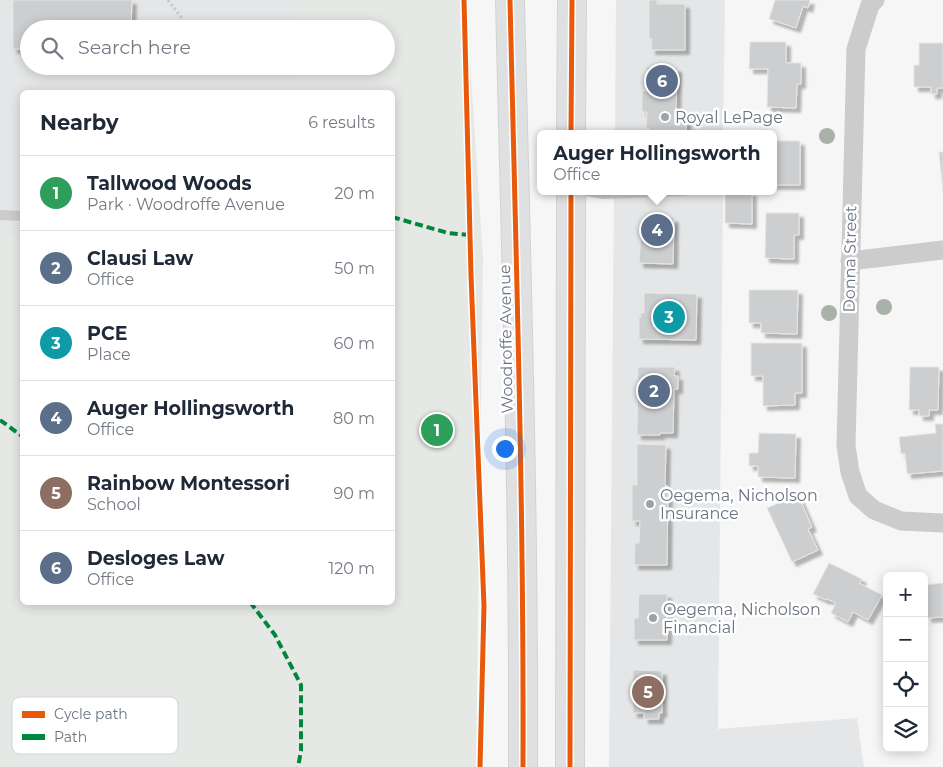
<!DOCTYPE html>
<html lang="en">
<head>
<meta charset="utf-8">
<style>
	body { margin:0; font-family:Montserrat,sans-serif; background:#f6f6f7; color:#1f2937 }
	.controls { position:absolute; right:15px; bottom:15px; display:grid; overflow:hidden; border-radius:8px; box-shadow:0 2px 12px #0003 }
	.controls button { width:45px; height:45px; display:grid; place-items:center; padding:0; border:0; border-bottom:1px solid #e0e1e3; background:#fff; color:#1f2937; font:25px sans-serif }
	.you { position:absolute; left:504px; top:448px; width:18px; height:18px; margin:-12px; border:4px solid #fff; border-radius:50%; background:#1a73e8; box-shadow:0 0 0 8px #1a73e833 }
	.badge { display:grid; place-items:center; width:32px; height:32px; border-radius:50%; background:#575f6b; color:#fff; font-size:16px; font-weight:700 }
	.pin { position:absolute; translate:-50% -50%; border:2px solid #fff; box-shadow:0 1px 5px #0006 }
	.popup { position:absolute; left:537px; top:130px; width:240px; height:65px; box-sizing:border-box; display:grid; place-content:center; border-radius:8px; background:#fff; filter:drop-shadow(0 1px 4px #0005); font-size:16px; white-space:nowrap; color:#747a83 }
	.popup b { font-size:19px; color:#1f2937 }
	.popup::after { content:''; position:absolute; left:50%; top:100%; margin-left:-10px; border:10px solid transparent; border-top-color:#fff }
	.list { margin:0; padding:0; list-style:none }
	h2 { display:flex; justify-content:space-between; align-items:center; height:65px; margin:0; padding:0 20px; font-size:21px }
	h2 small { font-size:16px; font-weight:400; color:#747a83 }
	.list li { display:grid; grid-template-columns:32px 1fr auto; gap:15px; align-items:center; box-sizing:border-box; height:75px; padding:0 20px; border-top:1px solid #e0e1e3 }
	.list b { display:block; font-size:19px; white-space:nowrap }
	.list p { margin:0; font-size:16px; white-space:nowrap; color:#747a83 }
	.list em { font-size:16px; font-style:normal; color:#747a83 }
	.icon { flex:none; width:28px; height:28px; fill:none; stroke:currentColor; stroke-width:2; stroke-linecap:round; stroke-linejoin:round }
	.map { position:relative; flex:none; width:943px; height:767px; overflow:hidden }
	.search { position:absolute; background:#fff; box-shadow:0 2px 12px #0003; left:20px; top:20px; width:375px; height:55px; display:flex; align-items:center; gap:12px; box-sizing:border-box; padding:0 18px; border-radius:28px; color:#747a83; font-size:19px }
	.panel { position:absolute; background:#fff; box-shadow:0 2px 12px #0003; left:20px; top:90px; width:375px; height:515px; border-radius:8px }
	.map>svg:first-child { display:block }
</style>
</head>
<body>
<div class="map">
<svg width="943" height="767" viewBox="0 0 943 767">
	<defs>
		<filter id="shadow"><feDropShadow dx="4.5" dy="4.5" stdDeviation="1" flood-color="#0004"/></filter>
	</defs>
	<rect width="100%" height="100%" fill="#f6f6f6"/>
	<!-- built -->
	<path fill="#e5e6e7" d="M 0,0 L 297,0 L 297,29 L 29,29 L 29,66 L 297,66 L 296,92 L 22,92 L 22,239 L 0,238 Z
		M 616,0 L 725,0 L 723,134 L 615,134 Z
		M 614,191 L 723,191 L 718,729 L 857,718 L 864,767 L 609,767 Z"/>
	<!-- green -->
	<path fill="#e5e8e4" d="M 297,0 L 466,0 L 483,258 L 476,767 L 0,767 L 0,238 L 22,239 L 22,602 L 392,602 L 392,92 L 296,92 L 297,66 L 386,66 L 386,29 L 297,29 Z"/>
	<!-- building -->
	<path fill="#cdcecf" stroke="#e6e6e6" filter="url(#shadow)" d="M 13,0 L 132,0 L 131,29 L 29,29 L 29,49 L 13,49 Z
		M 649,0 L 657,0 L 657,4 L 685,4 L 685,50 L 651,50 L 652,39 L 649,39 Z
		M 775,0 L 810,0 L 808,8 L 803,6 L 796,28 L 769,19 Z
		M 750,42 L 786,42 L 786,63 L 801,63 L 801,84 L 797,84 L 796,108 L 767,107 L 768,69 L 749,69 Z
		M 919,43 L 943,43 L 943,88 L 937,88 L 937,94 L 931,94 L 931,87 L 914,87 L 914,65 L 919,65 Z
		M 647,67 L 677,68 L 676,110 L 687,110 L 686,130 L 649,130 L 649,128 L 646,128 L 647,112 L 642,112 L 642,91 L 647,91 Z
		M 773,141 L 800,141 L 800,185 L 773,185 Z
		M 939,152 L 943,152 L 943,191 Z
		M 725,191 L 752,192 L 752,224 L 725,223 Z
		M 766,213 L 799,213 L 799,235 L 794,235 L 794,259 L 765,258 Z
		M 645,218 L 674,218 L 673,264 L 639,263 L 642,219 Z
		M 749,290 L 798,290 L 797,334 L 761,333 L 761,323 L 749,323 Z
		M 644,293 L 697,294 L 696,340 L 639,339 L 639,317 L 641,317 L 640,313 L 644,313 Z
		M 751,343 L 802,343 L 802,393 L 795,393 L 795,405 L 763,406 L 763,376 L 751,376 Z
		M 638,367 L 675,367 L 674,376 L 678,376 L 678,389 L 674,389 L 673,433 L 660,433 L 660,435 L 637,435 Z
		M 910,367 L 939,367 L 938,410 L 929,410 L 929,416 L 919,416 L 919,410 L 909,410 Z
		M 935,424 L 943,424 L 943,471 L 907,474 L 905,453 L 901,454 L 899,437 L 936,433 Z
		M 759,433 L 796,434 L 795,478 L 758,477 L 758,466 L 749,466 L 749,453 L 758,453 Z
		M 637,444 L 666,445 L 665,486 L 668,486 L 667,565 L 634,565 L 635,543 L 639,543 L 640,521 L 632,521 L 632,485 L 637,485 Z
		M 798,495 L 812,527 L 808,529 L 818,550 L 792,562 L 767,508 Z
		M 829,563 L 862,579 L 859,583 L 882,595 L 868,620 L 853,612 L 848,622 L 831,613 L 836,603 L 827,599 L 826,600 L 813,594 Z
		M 943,583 L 943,617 L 927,618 L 927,612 L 924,612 L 924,585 Z
		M 639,594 L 667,594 L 667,640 L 634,640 L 634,618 L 638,618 Z
		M 633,670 L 662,671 L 662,713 L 659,713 L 659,719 L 644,719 L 644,713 L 633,713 Z"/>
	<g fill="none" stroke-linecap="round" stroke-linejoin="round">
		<defs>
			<path id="secondary" d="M 510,0 C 516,256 524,511 523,767
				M 571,134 L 572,0
				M 570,767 L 571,191"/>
		</defs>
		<!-- secondary casing -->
		<use href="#secondary" stroke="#d2d3d3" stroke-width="30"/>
		<!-- path -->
		<path stroke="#c8c9ca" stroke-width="3" stroke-dasharray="2.5 2.5" stroke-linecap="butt" d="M 168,0 L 190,29"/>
		<!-- service -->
		<path stroke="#cccccd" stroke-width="10" d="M 586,191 L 604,194 L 685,191
			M 0,215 L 22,216"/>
		<!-- minor -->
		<path stroke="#cccccd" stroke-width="19" d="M 875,0 L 870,5 L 856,49 L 846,446 L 850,472 L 858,496 L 874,510 L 901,521 L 943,523
			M 850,261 L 943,250"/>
		<!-- secondary -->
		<use href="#secondary" stroke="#dfe0e1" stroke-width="28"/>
		<!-- quiet -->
		<path stroke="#00873e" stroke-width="4" stroke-dasharray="8 4" stroke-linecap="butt" d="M 392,217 L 448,233 L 470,235
			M 0,420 L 22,436
			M 250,602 L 275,635 L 301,685 L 301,751 L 298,767"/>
		<defs>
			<path id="cycleway" d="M 464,0 L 471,275 L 484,606 L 480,767
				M 510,0 C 516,256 524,511 523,767
				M 571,134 L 572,0
				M 570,767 L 571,191"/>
		</defs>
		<!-- cycleway casing -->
		<use href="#cycleway" stroke="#fff" stroke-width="8"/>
		<!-- cycleway -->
		<use href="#cycleway" stroke="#e8590c" stroke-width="5"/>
	</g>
	<!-- trees -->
	<g fill="#a9b2a8">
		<circle cx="827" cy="136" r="8"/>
		<circle cx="884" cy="307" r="8"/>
		<circle cx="829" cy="313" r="8"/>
	</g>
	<!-- markers -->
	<g fill="#9ca2ab" stroke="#fff" stroke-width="2">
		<circle cx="665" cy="117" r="5"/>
		<circle cx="650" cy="504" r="5"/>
		<circle cx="653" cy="618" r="5"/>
	</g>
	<g text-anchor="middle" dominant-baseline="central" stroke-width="5" stroke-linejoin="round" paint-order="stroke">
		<!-- poi labels -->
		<g font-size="16" fill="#6b7582" stroke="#fff" text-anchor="start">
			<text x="675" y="117">Royal LePage</text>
			<text x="660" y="495">Oegema, Nicholson<tspan x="660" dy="18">Insurance</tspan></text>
			<text x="663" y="609">Oegema, Nicholson<tspan x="663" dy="18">Financial</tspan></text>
		</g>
		<!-- street labels -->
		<g font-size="16" fill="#6b7582" stroke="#fff">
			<text transform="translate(850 259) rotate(-89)">Donna Street</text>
			<text transform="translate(506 339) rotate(-91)">Woodroffe Avenue</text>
		</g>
	</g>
	<!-- legend -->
	<rect x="12" y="697" width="166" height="57" rx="8" fill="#fff" stroke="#d3d6da" stroke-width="1"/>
	<rect x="22" y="711" width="23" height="7" fill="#e8590c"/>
	<rect x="22" y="734" width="23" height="6" fill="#00873e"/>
	<g font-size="14" fill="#6b7582">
		<text x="54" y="719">Cycle path</text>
		<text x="54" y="742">Path</text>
	</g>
</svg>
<div class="controls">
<button>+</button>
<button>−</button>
<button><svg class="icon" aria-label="locate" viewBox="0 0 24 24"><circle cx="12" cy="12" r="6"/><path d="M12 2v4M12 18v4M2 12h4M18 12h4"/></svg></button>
<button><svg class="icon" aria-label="layers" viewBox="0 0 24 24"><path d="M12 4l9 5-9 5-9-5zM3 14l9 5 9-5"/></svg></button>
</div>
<div class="you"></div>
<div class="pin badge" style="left:437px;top:430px;background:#2e9e5b">1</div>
<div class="pin badge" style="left:654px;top:391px;background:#5c6f8a">2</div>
<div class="pin badge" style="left:669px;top:317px;background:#0f9aa8">3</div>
<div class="pin badge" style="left:657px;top:230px;background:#5c6f8a">4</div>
<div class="popup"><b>Auger Hollingsworth</b>Office</div>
<div class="pin badge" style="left:648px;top:692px;background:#8d6e63">5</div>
<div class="pin badge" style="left:662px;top:81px;background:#5c6f8a">6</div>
<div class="search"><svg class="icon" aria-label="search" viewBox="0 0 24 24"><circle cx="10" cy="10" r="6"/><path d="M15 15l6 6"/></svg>Search here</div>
<section class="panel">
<h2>Nearby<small>6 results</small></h2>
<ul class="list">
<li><span class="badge" style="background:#2e9e5b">1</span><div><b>Tallwood Woods</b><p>Park · Woodroffe Avenue</p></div><em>20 m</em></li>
<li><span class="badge" style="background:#5c6f8a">2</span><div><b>Clausi Law</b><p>Office</p></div><em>50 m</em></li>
<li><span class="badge" style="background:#0f9aa8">3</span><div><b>PCE</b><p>Place</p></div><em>60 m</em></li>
<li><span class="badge" style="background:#5c6f8a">4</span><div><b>Auger Hollingsworth</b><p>Office</p></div><em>80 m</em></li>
<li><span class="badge" style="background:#8d6e63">5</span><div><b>Rainbow Montessori</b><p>School</p></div><em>90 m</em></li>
<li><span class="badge" style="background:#5c6f8a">6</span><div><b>Desloges Law</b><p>Office</p></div><em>120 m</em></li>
</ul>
</section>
</div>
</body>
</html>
